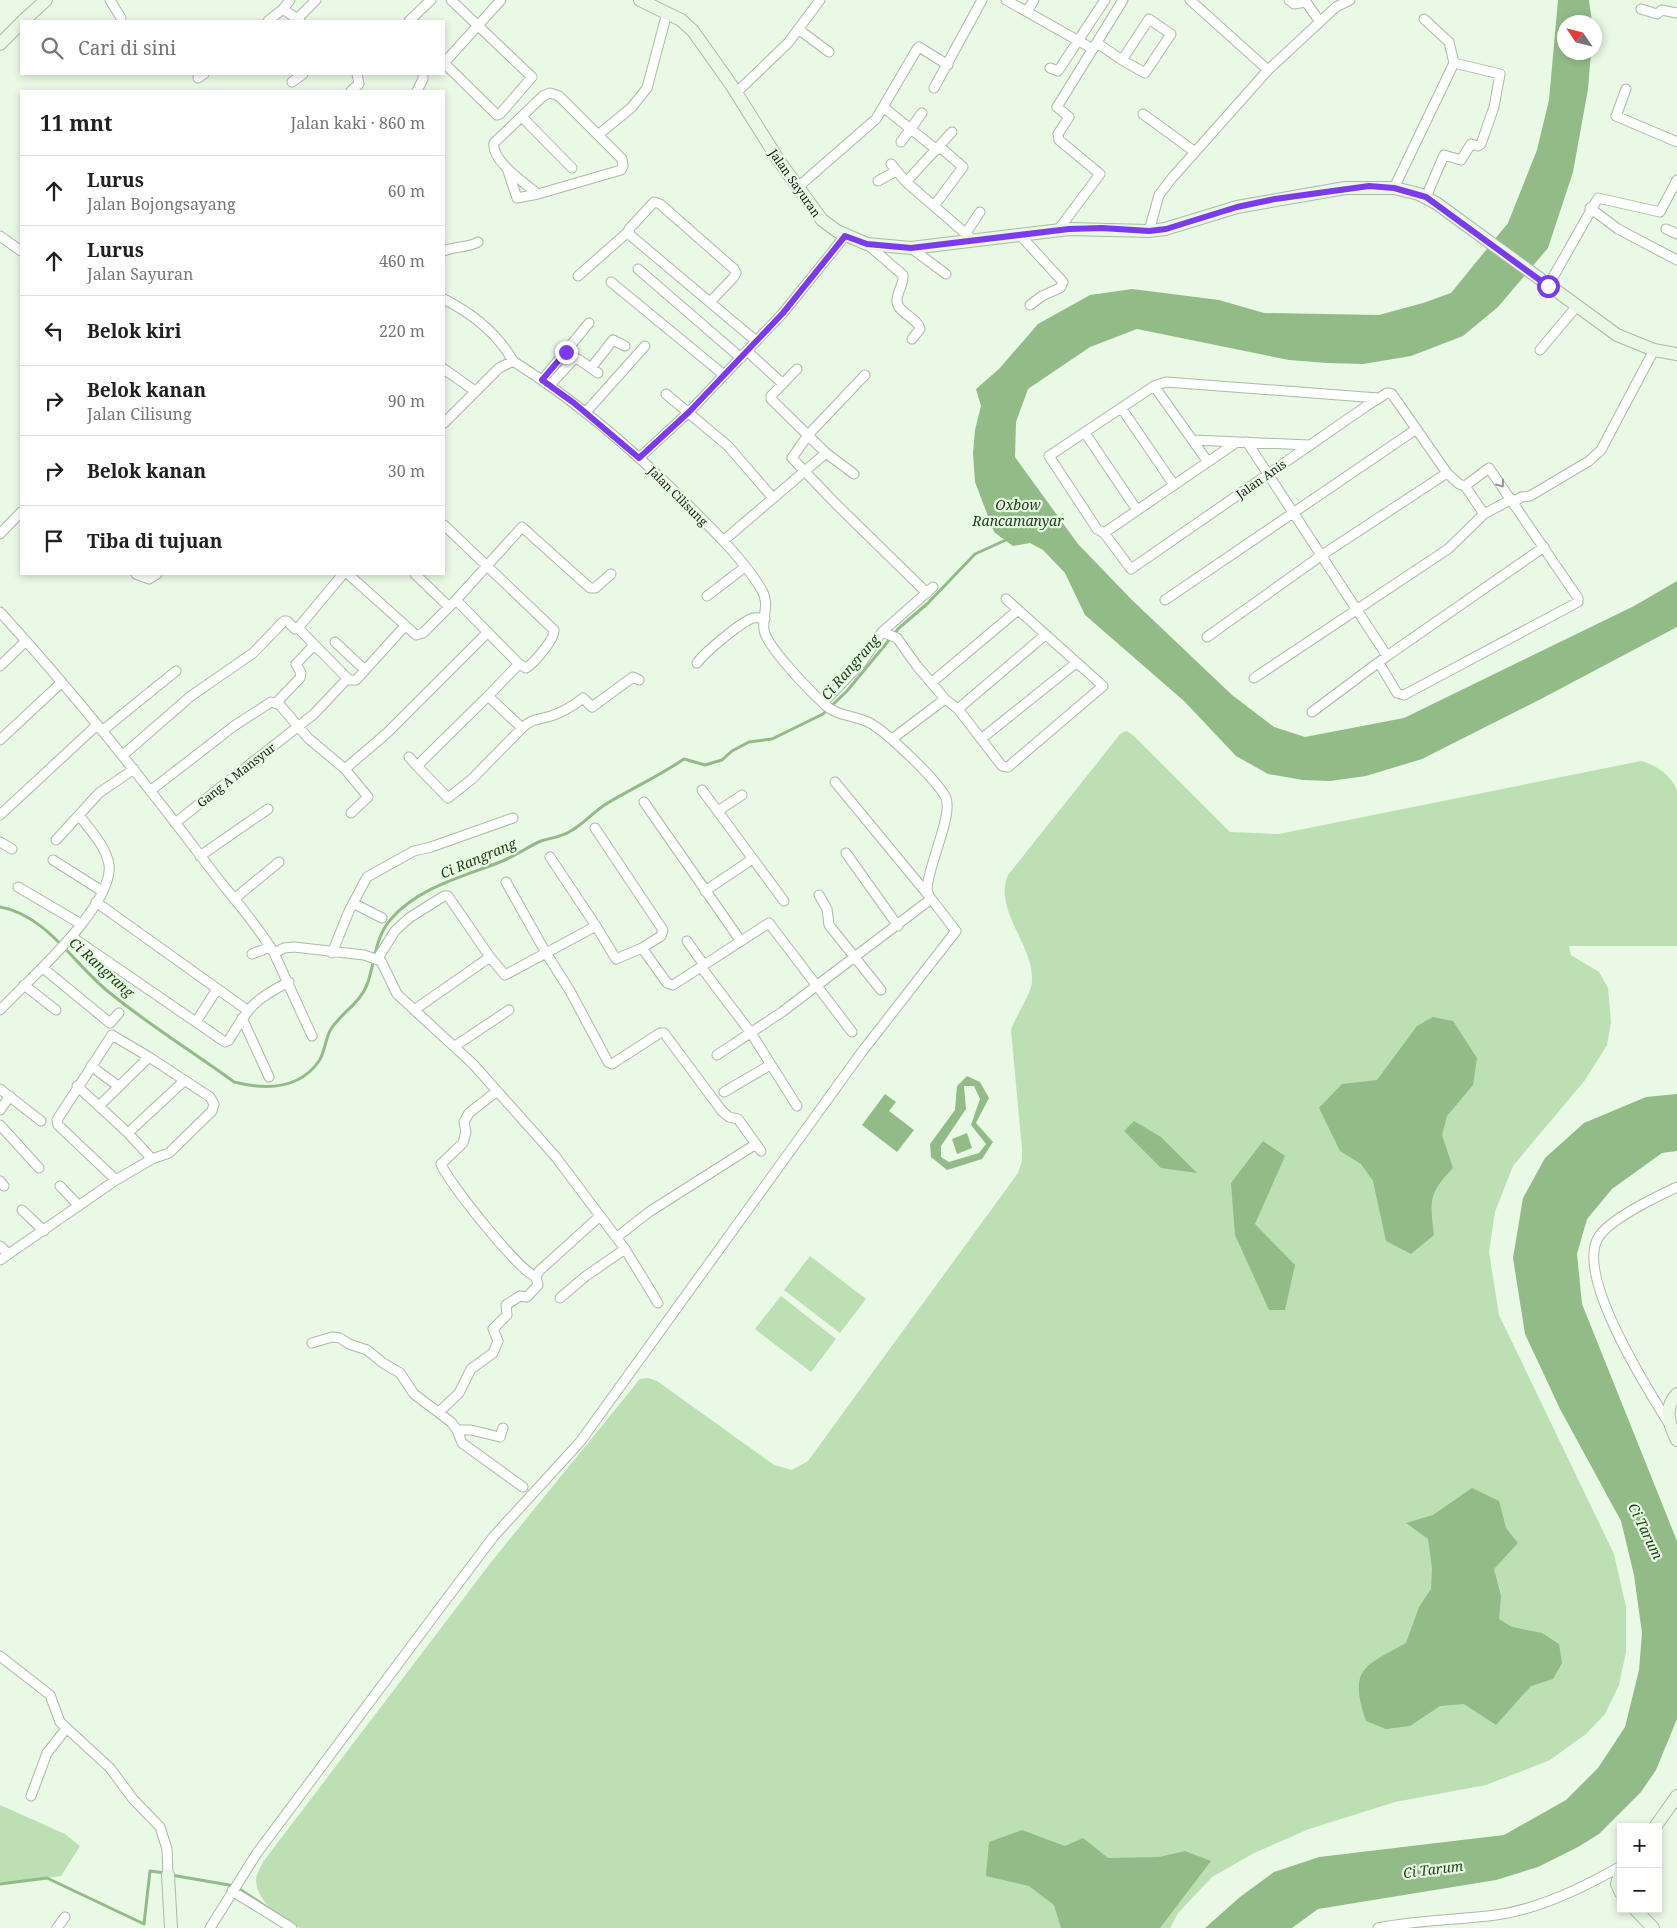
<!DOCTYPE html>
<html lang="id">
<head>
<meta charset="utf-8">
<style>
	body { margin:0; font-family:"Noto Serif",serif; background:#f2f2f2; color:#202124 }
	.controls { position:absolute; right:15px; bottom:15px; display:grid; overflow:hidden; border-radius:0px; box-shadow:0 2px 8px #0003 }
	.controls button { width:45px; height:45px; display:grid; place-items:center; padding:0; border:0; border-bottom:1px solid #e0e0e0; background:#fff; color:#202124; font:25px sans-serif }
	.compass { position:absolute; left:1557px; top:15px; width:45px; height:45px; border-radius:50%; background:#fff; box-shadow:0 2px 8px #0003; rotate:305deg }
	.stop { position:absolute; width:15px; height:15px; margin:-11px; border:4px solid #7c3aed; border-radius:50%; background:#fff }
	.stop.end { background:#7c3aed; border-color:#fff; box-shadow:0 1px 5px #0008 }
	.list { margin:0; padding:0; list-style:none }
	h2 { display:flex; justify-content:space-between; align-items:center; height:65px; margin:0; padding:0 20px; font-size:21px }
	h2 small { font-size:16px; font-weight:400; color:#757577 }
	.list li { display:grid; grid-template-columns:32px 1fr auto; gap:15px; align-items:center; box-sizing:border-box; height:70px; padding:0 20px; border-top:1px solid #e0e0e0 }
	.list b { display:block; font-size:19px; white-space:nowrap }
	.list p { margin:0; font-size:16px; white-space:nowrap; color:#757577 }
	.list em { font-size:16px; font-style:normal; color:#757577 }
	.icon { flex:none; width:28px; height:28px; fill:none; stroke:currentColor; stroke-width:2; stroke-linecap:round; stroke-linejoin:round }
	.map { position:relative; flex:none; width:1677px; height:1928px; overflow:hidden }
	.search { position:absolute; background:#fff; box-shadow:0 2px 8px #0003; left:20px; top:20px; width:425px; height:55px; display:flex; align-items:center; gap:12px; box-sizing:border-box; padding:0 18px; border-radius:0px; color:#757577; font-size:19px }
	.panel { position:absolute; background:#fff; box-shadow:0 2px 8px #0003; left:20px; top:90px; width:425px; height:485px; border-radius:0px }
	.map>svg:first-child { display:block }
</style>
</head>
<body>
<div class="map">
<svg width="1677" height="1928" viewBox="0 0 1677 1928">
	<rect width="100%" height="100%" fill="#eaf8e6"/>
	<!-- green -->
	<path fill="#bcdfb4" d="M 1127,731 L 1134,736 L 1230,832 L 1279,834 L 1641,761 C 1656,765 1671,775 1677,790 L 1677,946 L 1569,946 L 1571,955 L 1599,972 L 1608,988 L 1611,1022 L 1607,1045 L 1585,1080 L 1513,1166 L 1495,1212 L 1489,1252 L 1499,1315 L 1614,1554 L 1626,1607 L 1626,1652 L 1619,1685 L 1605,1714 L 1586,1734 L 1550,1760 L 1486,1785 L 1395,1802 L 1309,1829 L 1254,1853 L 1212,1877 L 1178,1913 L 1170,1928 L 300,1928 C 282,1917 257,1904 256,1880 C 256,1874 261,1867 263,1862 L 492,1561 L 640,1379 L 648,1378 L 657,1381 L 774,1465 L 792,1470 L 808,1461 L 1018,1173 L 1022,1161 L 1022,1149 L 1011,1030 C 1016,1015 1032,993 1032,981 C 1034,945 993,910 1008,875 L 1121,733 Z
		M 810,1256 L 866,1299 L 840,1333 L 784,1290 Z
		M 781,1296 L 836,1339 L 811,1372 L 755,1329 Z
		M 0,1805 L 65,1834 L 80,1846 L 61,1876 L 6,1883 L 0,1882 Z"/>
	<!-- water -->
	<path fill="#92bb88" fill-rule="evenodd" d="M 1558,0 L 1589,0 L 1592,22 L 1564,22 L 1564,52 L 1591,53 L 1588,89 L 1573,172 L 1548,248 L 1498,307 L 1463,336 L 1411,356 L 1363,364 L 1327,363 L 1289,360 L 1137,329 L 1090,347 L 1028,389 L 1016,422 L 1015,457 L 1078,544 L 1132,600 L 1232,695 L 1274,727 L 1305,737 L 1404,718 L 1634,606 L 1677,581 L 1677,627 L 1539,700 L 1422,759 L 1366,776 L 1330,781 L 1303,780 L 1268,774 L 1236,756 L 1184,701 L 1085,615 L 1065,573 L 1043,550 L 1030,543 L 1013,546 L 994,532 L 975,482 L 973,453 L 975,430 L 981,406 L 976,389 L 999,369 L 1038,324 L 1090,295 L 1132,289 L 1219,300 L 1264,313 L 1379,315 L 1423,303 L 1451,293 L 1508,223 L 1537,150 L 1549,100 Z
		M 1433,1017 L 1453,1021 L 1477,1058 L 1473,1085 L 1447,1116 L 1442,1135 L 1453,1168 C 1428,1194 1430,1201 1434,1235 L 1411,1254 L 1386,1241 L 1373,1181 L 1361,1164 L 1340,1151 L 1319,1108 L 1342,1084 L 1377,1080 L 1417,1026 Z
		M 967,1076 L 980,1082 L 989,1098 L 976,1123 L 993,1142 L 982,1159 L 947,1170 L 931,1157 L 930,1144 L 955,1110 L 957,1086 ZM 964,1086 L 974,1086 L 980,1099 L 971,1125 L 986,1144 L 979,1153 L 949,1162 L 941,1157 L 941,1146 L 966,1109 Z
		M 885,1094 L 896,1102 L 889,1111 L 914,1130 L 897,1152 L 862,1125 Z
		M 1677,1094 L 1677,1151 L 1662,1153 L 1612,1189 L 1587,1219 L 1577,1254 L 1582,1304 L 1677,1541 L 1677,1719 L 1656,1770 L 1641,1792 L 1599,1834 L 1578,1847 L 1538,1867 L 1496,1880 L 1318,1909 L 1292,1928 L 1205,1928 L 1240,1897 L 1274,1872 L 1319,1857 L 1504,1835 L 1566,1800 L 1598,1768 L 1625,1727 L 1639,1670 L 1642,1633 L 1634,1575 L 1621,1521 L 1560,1409 L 1525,1334 L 1513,1258 L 1523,1198 L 1545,1158 L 1584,1123 L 1646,1097 Z
		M 1134,1121 L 1161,1137 L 1197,1173 L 1161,1168 L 1124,1131 Z
		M 967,1133 L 972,1148 L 957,1154 L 952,1139 Z
		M 1263,1141 L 1285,1156 L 1255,1224 L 1295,1265 L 1285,1310 L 1269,1310 L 1235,1235 L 1231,1183 Z
		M 1472,1488 L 1499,1501 L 1506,1528 L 1518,1543 L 1494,1569 L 1501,1596 L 1499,1619 L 1512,1627 L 1542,1633 L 1559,1644 L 1562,1663 L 1553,1679 L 1531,1686 L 1496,1725 L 1464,1704 L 1440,1706 L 1410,1726 L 1386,1729 L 1366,1721 C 1348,1668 1365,1666 1406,1643 L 1419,1607 L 1431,1589 L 1432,1568 L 1428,1539 L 1406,1523 L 1433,1515 Z
		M 1022,1830 L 1065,1846 L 1083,1838 L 1108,1858 L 1159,1857 L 1185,1851 L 1211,1861 L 1160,1928 L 1061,1928 L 1054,1905 L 1029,1886 L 986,1876 L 989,1842 Z"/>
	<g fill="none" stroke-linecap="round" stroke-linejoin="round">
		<!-- stream -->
		<path stroke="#92bb88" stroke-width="3" d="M 0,907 C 47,915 75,966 110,993 C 149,1025 193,1052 234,1082 C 266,1090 299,1090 319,1061 C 325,1052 325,1039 331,1029 C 342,1012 361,1003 368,982 C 375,961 375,937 391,919 C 419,887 462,877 500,862 C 514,857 527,847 541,841 C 550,838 561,837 569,832 C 583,825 593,812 606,804 C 631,789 659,776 684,759 L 705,765 L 722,760 L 732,751 L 749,742 L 772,739 L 823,714 L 847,691 L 899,628 L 928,603 L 975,554 L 1008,539
			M 171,1875 L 235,1886 L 280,1916
			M 0,1884 L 47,1878 L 144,1924 L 150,1871 L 165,1873"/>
		<defs>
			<path id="street" d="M 110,0 L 121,18
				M 290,0 L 283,9 L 300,21
				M 1006,0 L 1093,49
				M 1289,0 L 1294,4 L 1306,2 L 1320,22
				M 1641,9 L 1657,14 L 1662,10 L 1677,13
				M 1027,11 L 1034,0
				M 297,19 L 316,0
				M 1424,19 L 1449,42 L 1454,63 L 1500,74 L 1494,107 L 1481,144 L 1478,146 L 1471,144 L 1461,160 L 1444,155 L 1426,197
				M 268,21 L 283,9
				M 409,21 L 431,0
				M 798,29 L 829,52
				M 1097,43 L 1122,60 L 1149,19 L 1171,34 L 1145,73 L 1122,60
				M 444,63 L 497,115 L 500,114 L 532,77 L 451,0
				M 444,63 L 501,0
				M 1050,68 L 1058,71 L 1105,0
				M 1268,70 L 1336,7 L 1350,0
				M 198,78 L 204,74
				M 292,82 L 303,74
				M 934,88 L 982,0
				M 1626,89 L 1616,116 L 1677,142
				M 351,91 L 359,84 L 357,74
				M 417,91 L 423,79 L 423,76
				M 550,93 L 559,96 L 622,159 L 623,166 L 621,170 L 538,194 C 525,183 491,161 494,143 L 543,96 Z
				M 736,93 L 788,43 L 820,0
				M 883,107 L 937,150
				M 1143,114 L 1195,152
				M 522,117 L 572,168
				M 952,132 L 906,182 L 972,239
				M 598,135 L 631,108 L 647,88 L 667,13
				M 901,142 L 922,113
				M 891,164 L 906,182
				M 507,168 L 517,198 L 538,194
				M 878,181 L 896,171
				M 798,187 L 876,119 L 917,49 L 919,47 L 948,65
				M 1394,188 L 1454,63
				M 934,206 L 963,167 L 940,147
				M 1590,208 L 1618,229 L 1677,260
				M 1666,229 L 1677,234
				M 1058,230 L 1100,174 L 1059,140 L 1058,134 L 1069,117 L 1057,107 L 1123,0
				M 1149,231 L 1159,195 L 1172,178 L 1268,70 L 1190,0
				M 966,233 L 980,212
				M 1019,234 L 1063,282 L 1060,288 L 1042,296 L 1030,305
				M 0,236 L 21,251
				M 867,244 L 903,275 C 904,285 896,293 897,302 C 899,314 917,317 920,329 L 912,339
				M 911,248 L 946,274
				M 444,251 C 455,246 468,248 478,242
				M 638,269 L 741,358
				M 578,276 L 628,232
				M 611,282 L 724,375
				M 1548,286 L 1598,198 L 1660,212 L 1677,180
				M 444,299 C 471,313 498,334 513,361
				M 710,302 L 733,278 L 736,273 L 734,269 L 660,204 L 654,202 L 629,229 L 630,235 L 756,341
				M 1540,350 L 1576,307
				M 747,351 L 783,384
				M 591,368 L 613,340 L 625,346
				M 444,369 L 475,391
				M 797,369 L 771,396 L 771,399 L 826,453 L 854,474
				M 865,375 L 808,435 L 792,458 L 835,503 L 927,593
				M 542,380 L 589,323
				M 550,385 L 574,359 L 578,359 L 598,373
				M 1154,386 L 1208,462
				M 666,394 L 728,446 L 773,498
				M 1122,409 L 1174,485
				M 586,412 L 645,346
				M 1085,433 L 1137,510
				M 1193,440 L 1309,445
				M 1237,442 L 1104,533 L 1097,529 L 1049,456 L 1154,386 L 1166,382 L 1378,398
				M 1247,442 L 1387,656
				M 639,458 L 689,412 L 783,313 L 845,236
				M 1514,502 L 1521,497 L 1530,496 L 1589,461 L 1601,450 L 1654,350
				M 1484,514 L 1512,499
				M 444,525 L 554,630 C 555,639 534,663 526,668 L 519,664
				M 1104,533 L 1131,569 L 1368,405 L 1387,393 L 1392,394 L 1447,473 L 1459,484 L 1465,486 L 1484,514 L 1448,549 L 1254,678
				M 0,534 L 21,512
				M 723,541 L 826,453
				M 136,574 L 149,579 L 157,574
				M 348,574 L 416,635 L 423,633 L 456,600 L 519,664 L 488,696 L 522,728 L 472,779 L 448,798 L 417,766 L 488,696
				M 415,574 L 449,607
				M 707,596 L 745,567
				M 456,600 L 522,527 L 590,588 L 595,588 L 611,574
				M 1165,600 L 1415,430
				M 0,612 C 73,692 141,777 206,863 C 229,894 255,921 274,953 L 284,948 L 294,947 L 364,955 L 381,961 L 397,994 L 473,1064 L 555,1156 L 625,1249 L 658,1303
				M 298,628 L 348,679
				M 882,632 L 897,638 L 917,666 L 945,699 L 958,709 L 1002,766 L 1008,767 L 1103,686 L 1006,599
				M 1207,637 L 1322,555 L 1447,473
				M 335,642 L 365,670
				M 697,663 C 705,652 741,622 753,618 C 757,617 761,618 765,619
				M 1379,663 L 1397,693 L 1404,695 L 1578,602 L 1578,598 L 1489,468 L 1465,486
				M 0,666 L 26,641
				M 931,683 L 1018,610
				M 276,703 L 300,678 L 301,673 L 296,664 L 314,645
				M 823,703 L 862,662 L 882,632 L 933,587
				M 958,709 L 1045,635
				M 1312,712 L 1387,656 L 1544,547
				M 522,728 C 533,718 538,720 551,716 C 563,712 573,706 583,698 L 592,707 L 633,677 L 639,680
				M 102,731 L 176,671
				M 892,739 L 945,699
				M 981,739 L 1076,663
				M 0,740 L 61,683
				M 123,755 L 191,696 L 253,653 L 284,621 L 287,621 L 295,629 L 298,628 L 343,574
				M 409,757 L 417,766
				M 345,769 L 368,797 L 351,813
				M 835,782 L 929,896
				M 702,790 L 784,901
				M 150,791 L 234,726 L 271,702 L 280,705 L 308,738 L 345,769 L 387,733 L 488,632
				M 644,802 L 740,940
				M 718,811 L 742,795
				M 0,815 L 97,725
				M 175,823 L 314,714 L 346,680 L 356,680 L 404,627
				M 595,828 L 663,930 L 661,936 L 642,948
				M 56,840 L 79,815
				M 0,842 L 12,849
				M 846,853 L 898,926
				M 200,856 L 268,809
				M 550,857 L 596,926 L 616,959 L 642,948 L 667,983 L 673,985 L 769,923 L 852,1032
				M 53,860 L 102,891
				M 506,882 L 546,953 L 570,991 L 608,1062 L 612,1064 L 660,1033 L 664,1033 L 722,1111 L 729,1117 L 738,1119 L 756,1144
				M 18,887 L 81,924
				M 705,891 L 751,860
				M 819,895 L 827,909 L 829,925 L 881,990
				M 234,899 L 279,862
				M 96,902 L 247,1010
				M 353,903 L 382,918
				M 72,937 L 225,1042 L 229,1040 C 248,1008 254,999 289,982
				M 687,941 L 704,965
				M 274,953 L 312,1036
				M 332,953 L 349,911 L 367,877 L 414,851 L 431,847 L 513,818
				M 252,954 L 270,947
				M 378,958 L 395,931 L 409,918 L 444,896 L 448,896 L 490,957 L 505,975 L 596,926
				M 701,967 L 751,1033 L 797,1106
				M 43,968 L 110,1023 L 119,1013
				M 24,985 L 56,1010
				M 0,1010 C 27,981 114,906 109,865 C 106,846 90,830 79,815 L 99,793 L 134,769
				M 414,1010 L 490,957
				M 242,1018 L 269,1077
				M 196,1022 L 217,989
				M 455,1046 L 509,1010
				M 717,1055 L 782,1012 L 931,899
				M 91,1066 L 118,1086
				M 77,1086 L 128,1133 L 152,1159
				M 0,1089 L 41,1121
				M 497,1091 L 469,1113 L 464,1122 L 466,1132 L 463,1143 L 441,1164 C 448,1182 518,1270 536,1277
				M 724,1092 L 770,1065
				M 99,1106 L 149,1057
				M 0,1110 L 10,1096
				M 0,1125 L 39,1168
				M 128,1133 L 184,1081
				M 0,1181 L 4,1186
				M 60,1186 L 79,1206
				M 22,1210 L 44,1231
				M 617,1237 L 649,1212 L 756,1144 L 761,1151
				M 0,1246 L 8,1254
				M 0,1260 L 116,1180 L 152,1159 L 169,1153 L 212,1111 L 214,1104 L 210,1097 L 149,1057 L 112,1035 L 57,1120 L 58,1125 L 116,1180
				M 560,1298 L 586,1276 L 625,1249
				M 312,1343 L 332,1337 L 340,1338 L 349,1344 L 367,1350 L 383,1363 L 400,1373 L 414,1394 L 451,1422 L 457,1430 L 462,1443 L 523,1487
				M 439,1412 L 459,1393 L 471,1369 L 493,1353 L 498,1341 L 493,1329 L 507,1315 L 506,1305 L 520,1296 L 527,1297 L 538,1285 L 536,1277 L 539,1271 L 600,1216
				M 1668,1422 C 1646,1387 1576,1276 1598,1238 C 1609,1219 1656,1197 1677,1187
				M 457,1430 L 471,1430 L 500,1437 L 503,1428
				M 0,1656 L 50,1695 L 60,1722 L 110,1768 L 133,1799 L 160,1827 L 167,1849 L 168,1875
				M 31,1796 L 47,1753 L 66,1729
				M 232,1891 L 292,1928
				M 57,1928 L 65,1917
				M 210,1928 L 257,1853 L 439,1609 L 494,1536 L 580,1442 L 861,1053 L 956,931 L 929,896 L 927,889 C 928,866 953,815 946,798 C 938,781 885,730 868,722 C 853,715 835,716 823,703 C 809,690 767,647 764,630 C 762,613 771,604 760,587 C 743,560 720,537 698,515 C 642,457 581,404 513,361 L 499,368 L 444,423
				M 1378,1928 C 1417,1920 1457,1920 1496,1915 C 1540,1909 1583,1888 1621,1866"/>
			<path id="secondary" d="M 640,0 L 681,20 L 693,31 L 732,86 L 779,161 L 822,220 L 837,231 L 867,244 L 911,248 L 1069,229 L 1149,231 L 1165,229 L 1237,207 L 1345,188 L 1394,188 L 1419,194 L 1436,203 L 1617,335 L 1654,350 L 1677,354
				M 23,21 L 46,0
				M 0,44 L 21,23
				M 1677,1394 C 1663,1409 1669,1424 1677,1440
				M 1655,1827 L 1677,1796
				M 1621,1869 L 1617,1884 L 1621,1893
				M 168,1875 L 171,1928
				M 1635,1909 L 1653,1928"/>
		</defs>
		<!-- street casing -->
		<use href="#street" stroke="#acbaa8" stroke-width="11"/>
		<!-- secondary casing -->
		<use href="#secondary" stroke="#acbaa8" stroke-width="14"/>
		<!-- street -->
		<use href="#street" stroke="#fff" stroke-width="9"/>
		<!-- secondary -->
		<use href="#secondary" stroke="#e8f8e4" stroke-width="12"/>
	</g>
	<!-- one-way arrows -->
	<defs><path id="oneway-chevron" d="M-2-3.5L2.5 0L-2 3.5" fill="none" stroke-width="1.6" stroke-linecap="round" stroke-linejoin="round" transform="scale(1.25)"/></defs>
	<use stroke="#969896" href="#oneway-chevron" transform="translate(1501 484) rotate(54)"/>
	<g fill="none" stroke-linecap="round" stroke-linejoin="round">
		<!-- route -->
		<path stroke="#7c3aed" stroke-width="6" d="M 566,352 L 542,380 L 574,403 L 639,458 L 689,412 L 783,313 L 845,236 L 867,244 L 911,248 L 1069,229 L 1102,228 L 1149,231 L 1166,229 L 1237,207 L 1275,199 L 1369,186 L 1394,188 L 1426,197 L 1548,286"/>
	</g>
	<g text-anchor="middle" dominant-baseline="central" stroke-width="4.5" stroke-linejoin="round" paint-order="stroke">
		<!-- street labels -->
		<g font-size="12" fill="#161b15" stroke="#eaf8e6">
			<text transform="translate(795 183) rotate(55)">Jalan Sayuran</text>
			<text transform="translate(1261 479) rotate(-35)">Jalan Anis</text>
			<text transform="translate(678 496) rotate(45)">Jalan Cilisung</text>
			<text transform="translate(236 775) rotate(-38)">Gang A Mansyur</text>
		</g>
		<!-- water labels -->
		<g font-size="14" font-style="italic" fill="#1c4410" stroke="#eaf8e6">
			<text x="1018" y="504">Oxbow<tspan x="1018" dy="16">Rancamanyar</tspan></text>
			<text transform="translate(850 667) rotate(-49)">Ci Rangrang</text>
			<text transform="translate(478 858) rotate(-23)">Ci Rangrang</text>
			<text transform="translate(102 967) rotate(42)">Ci Rangrang</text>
			<text transform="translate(1646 1531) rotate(64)">Ci Tarum</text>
			<text transform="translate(1433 1869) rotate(-7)">Ci Tarum</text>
		</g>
	</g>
</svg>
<div class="controls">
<button>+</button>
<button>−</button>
</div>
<svg class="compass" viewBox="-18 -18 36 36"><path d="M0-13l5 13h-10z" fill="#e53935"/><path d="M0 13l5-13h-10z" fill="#757577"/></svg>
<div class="stop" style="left:1548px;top:286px"></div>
<div class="stop end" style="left:566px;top:352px"></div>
<div class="search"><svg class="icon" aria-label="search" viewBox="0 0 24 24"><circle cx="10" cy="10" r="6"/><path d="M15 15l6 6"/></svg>Cari di sini</div>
<section class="panel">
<h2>11 mnt<small>Jalan kaki · 860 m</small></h2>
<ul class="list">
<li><svg class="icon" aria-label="ahead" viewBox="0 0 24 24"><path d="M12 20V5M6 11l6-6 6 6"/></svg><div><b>Lurus</b><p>Jalan Bojongsayang</p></div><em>60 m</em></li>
<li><svg class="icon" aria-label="ahead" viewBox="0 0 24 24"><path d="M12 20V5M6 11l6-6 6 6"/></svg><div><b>Lurus</b><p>Jalan Sayuran</p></div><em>460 m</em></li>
<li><svg class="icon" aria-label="left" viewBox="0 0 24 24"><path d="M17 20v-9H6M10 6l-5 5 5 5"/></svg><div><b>Belok kiri</b></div><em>220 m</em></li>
<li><svg class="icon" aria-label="right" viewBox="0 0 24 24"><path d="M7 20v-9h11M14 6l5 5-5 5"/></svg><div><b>Belok kanan</b><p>Jalan Cilisung</p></div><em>90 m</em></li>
<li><svg class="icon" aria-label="right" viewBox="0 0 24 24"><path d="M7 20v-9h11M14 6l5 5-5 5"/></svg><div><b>Belok kanan</b></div><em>30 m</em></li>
<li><svg class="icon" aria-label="arrive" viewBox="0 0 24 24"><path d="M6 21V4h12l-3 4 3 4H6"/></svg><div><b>Tiba di tujuan</b></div></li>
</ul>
</section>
</div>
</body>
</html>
